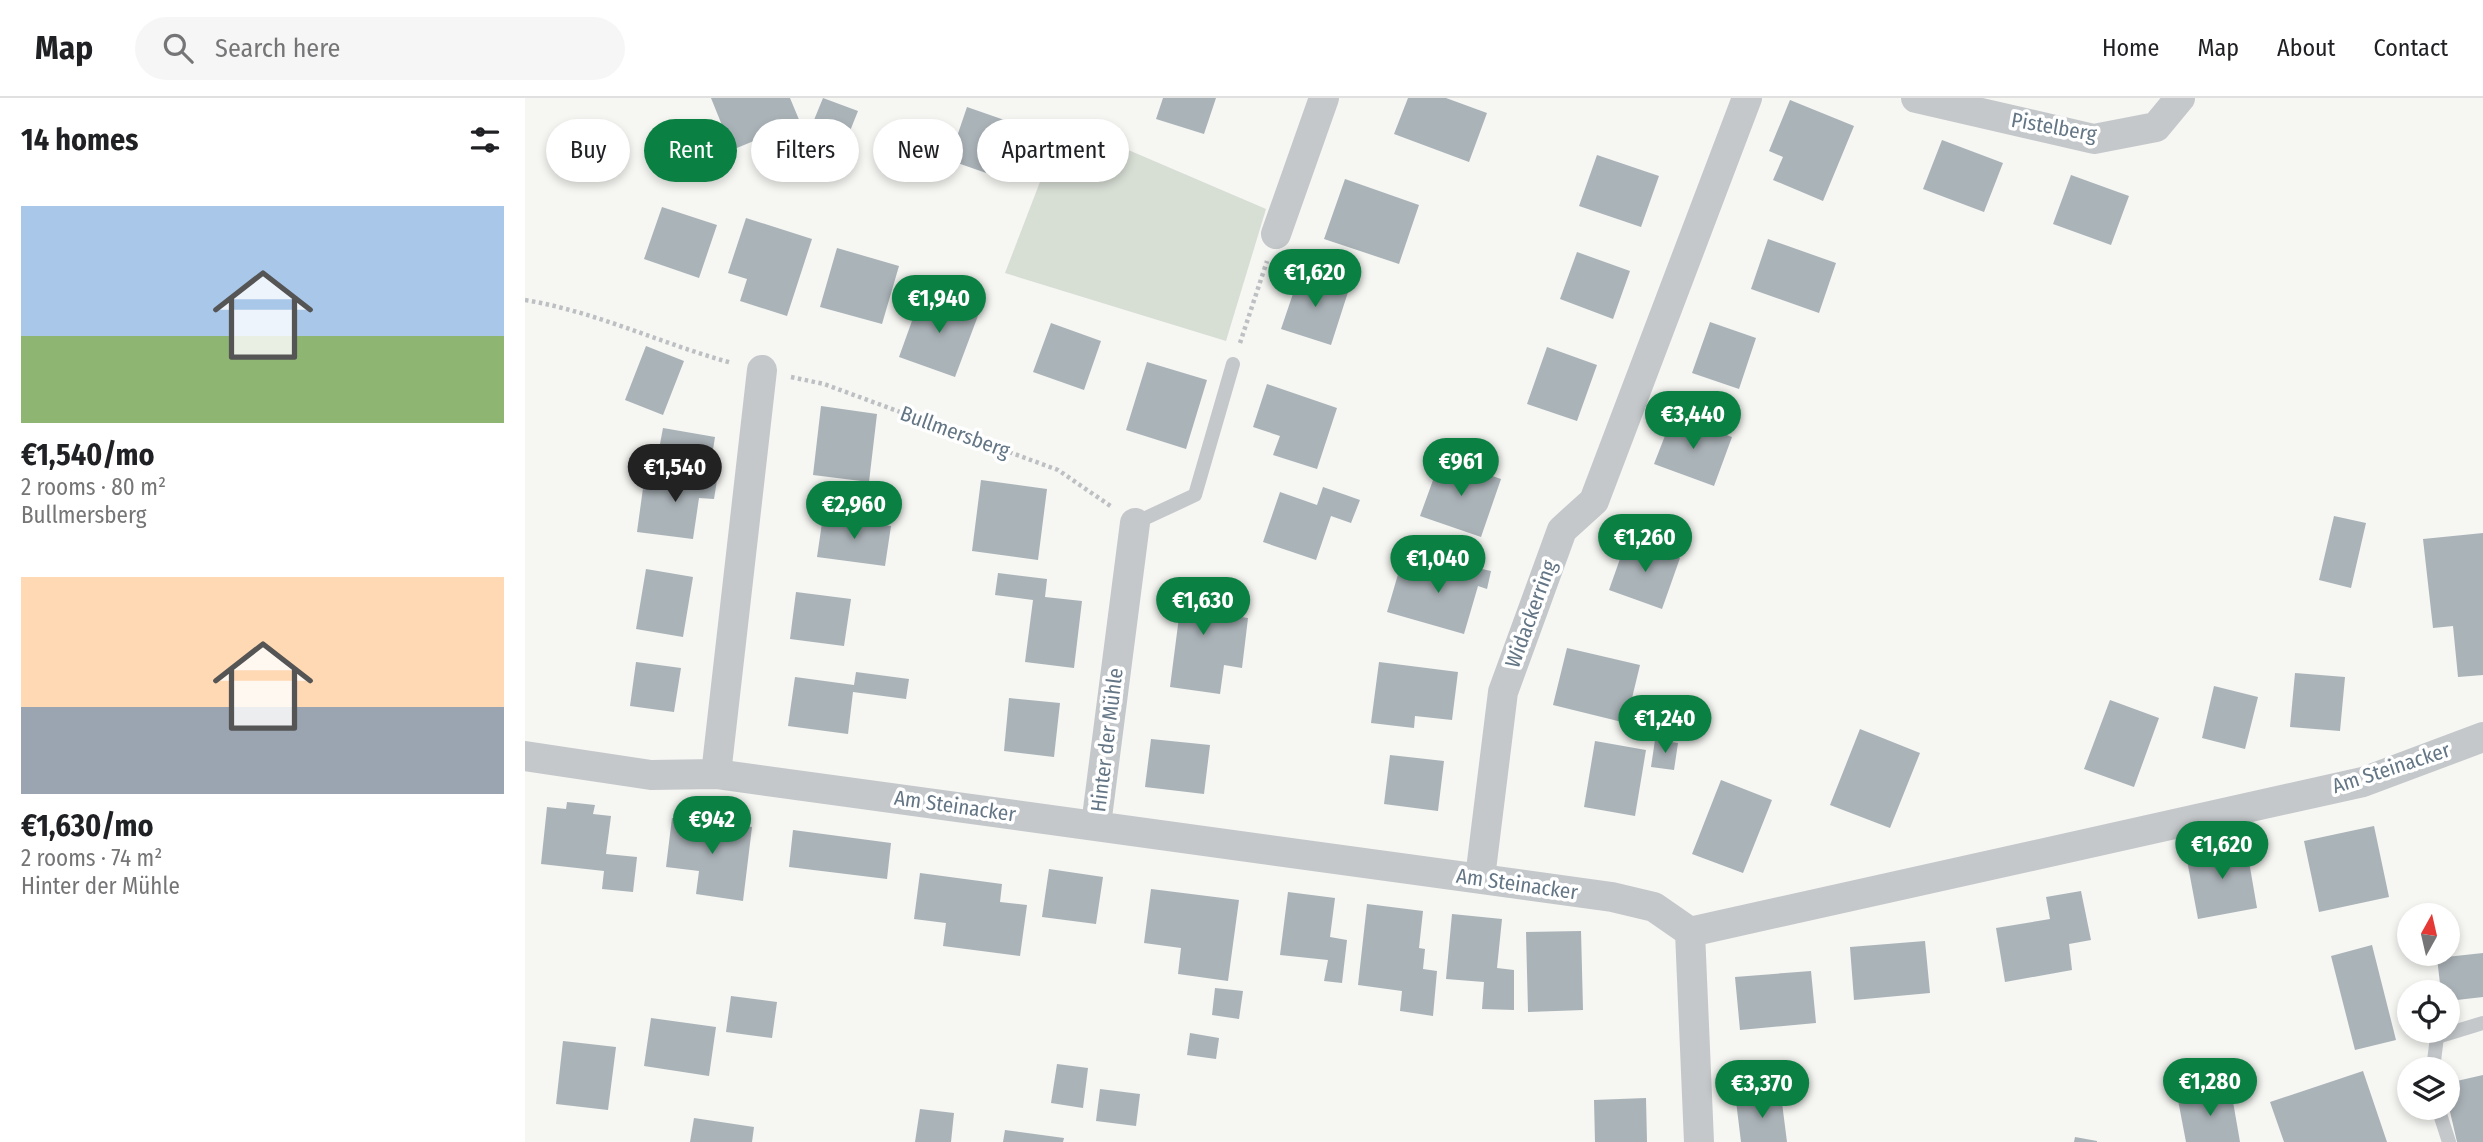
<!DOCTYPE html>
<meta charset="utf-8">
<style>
:root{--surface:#fff;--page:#f6f6f6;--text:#202124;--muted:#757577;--line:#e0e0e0;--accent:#0b8043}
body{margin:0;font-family:"Fira Sans Condensed",sans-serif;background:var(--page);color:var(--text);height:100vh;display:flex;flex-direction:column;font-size:26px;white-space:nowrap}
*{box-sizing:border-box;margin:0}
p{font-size:23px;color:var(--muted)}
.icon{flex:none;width:38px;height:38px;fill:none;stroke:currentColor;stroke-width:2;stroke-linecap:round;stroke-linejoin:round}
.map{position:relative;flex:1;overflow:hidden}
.sheet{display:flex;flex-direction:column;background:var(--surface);width:525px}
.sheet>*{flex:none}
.top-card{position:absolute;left:21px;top:21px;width:665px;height:63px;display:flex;gap:14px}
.needle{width:46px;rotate:8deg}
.buttons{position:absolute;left:1872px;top:805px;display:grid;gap:14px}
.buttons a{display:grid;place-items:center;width:63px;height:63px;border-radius:50%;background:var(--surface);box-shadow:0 4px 10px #0003;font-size:35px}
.price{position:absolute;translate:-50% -60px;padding:0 16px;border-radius:24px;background:var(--accent);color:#fff;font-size:23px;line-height:46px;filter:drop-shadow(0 2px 4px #0008)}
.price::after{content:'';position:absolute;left:50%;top:42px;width:21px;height:16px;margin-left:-10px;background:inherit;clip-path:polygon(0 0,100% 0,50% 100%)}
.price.current{background:#222;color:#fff}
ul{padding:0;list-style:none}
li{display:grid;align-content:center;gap:14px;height:371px;padding:0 21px}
li span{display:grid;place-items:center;height:217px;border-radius:0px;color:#555}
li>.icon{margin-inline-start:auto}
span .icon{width:126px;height:126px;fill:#fffc;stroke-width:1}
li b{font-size:30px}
h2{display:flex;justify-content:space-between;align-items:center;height:84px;padding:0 21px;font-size:30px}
.pill{padding:0 24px;border-radius:32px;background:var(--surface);box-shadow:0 4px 10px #0003;font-size:24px;line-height:63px}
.pill.current{background:var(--accent);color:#fff}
header{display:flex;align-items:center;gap:42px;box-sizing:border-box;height:98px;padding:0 35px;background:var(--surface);border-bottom:2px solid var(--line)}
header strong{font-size:33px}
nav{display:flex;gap:38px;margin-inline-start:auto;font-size:24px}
.search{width:490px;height:63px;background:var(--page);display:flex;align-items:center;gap:18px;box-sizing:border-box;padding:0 24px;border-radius:38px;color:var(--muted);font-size:26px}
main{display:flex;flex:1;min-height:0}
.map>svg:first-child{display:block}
.green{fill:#d7ded4}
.building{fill:#aab3b8}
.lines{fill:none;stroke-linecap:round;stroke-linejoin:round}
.path{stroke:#bdc0c2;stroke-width:4.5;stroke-dasharray:3.5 3.5;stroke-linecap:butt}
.service{stroke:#c4c8cb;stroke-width:14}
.minor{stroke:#c4c8cb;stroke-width:30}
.labels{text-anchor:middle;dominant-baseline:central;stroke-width:7;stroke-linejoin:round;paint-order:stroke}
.street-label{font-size:21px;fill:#647685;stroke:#fff}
</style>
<header>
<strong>Map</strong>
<div class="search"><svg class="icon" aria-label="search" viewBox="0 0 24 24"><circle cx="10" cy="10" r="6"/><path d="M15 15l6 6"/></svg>Search here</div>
<nav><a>Home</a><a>Map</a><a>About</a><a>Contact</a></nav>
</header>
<main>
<section class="sheet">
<h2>14 homes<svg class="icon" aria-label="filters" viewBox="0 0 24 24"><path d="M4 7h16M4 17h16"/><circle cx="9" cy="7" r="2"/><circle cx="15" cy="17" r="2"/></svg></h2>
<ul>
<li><span style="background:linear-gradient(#a9c7e8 60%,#8fb573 0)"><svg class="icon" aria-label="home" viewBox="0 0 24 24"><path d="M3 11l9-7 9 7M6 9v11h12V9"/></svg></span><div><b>€1,540/mo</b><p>2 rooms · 80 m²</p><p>Bullmersberg</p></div></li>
<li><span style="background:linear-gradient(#ffd9b3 60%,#9aa5b1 0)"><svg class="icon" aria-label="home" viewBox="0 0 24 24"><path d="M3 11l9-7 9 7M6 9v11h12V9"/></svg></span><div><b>€1,630/mo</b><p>2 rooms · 74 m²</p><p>Hinter der Mühle</p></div></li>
</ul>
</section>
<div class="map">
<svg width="1958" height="1044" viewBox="0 0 1958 1044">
<rect width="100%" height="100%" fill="#f6f6f3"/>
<!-- green -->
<path class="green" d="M538,24L741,111L701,243L480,175Z"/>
<!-- building -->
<path class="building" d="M186,0H265L275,24L207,52Z
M298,0L333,13L317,53L282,39Z
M638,0H691L679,36L631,21Z
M883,0H921L962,15L944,64L869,36Z
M1265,2L1329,28L1298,103L1248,82L1258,59L1244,53Z
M442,9L505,31L487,84L424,62Z
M1417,42L1478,65L1459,114L1398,91Z
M1072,57L1134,78L1116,129L1054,108Z
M1546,77L1604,98L1586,147L1528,126Z
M820,81L894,107L874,166L799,141Z
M137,109L192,127L174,180L119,161Z
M221,120L287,141L262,218L215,203L222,181L203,175Z
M1243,141L1311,165L1294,215L1226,191Z
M312,150L374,168L357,226L295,209Z
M1052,154L1105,173L1088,221L1035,201Z
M775,175L824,191L806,247L756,231Z
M397,195L454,215L430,279L374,259Z
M1185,224L1231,240L1214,291L1167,275Z
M526,225L576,243L559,292L508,274Z
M121,248L159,263L138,317L100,302Z
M1022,249L1072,267L1052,323L1002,306Z
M622,264L682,282L661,351L601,332Z
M742,286L812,310L792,371L748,357L755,338L728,329Z
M296,308L352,316L344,384L288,377Z
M1148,317L1207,339L1189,388L1129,366Z
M138,330L190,339L185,371L132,362Z
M916,360L976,381L956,439L895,418Z
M151,371L193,376L189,401L174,400L168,441L112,434L119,383L149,387Z
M456,382L522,391L513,462L447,453Z
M798,389L835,402L826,425L806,418L791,462L738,444L755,394L792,407Z
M298,418L366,428L360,468L292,459Z
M1809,418L1841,425L1826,490L1794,482Z
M1958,435V577L1933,579L1928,528L1908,530L1898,441Z
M1102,441L1155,460L1137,511L1084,492Z
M921,463L966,473L962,491L953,488L939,536L862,514L876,466L917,478Z
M121,471L168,479L158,539L111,531Z
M473,475L522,481L520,499L557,503L549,570L500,564L508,502L470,497Z
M644,481L693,487L690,515L723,520L717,570L699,567L695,596L645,589L654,519L639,516Z
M271,494L326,501L319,548L265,541Z
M1042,550L1115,567L1101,625L1028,607Z
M111,564L156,570L149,614L105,608Z
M854,564L933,574L927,622L890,618L889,630L846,625Z
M331,574L384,581L381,601L328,594L323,636L263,628L270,579L329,587Z
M1770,575L1820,579L1815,633L1765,629Z
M1689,588L1733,599L1720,651L1677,640Z
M484,600L535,605L529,659L479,653Z
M1585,602L1634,620L1609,689L1559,671Z
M1335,631L1395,655L1365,730L1305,707Z
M626,641L685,647L679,696L620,689Z
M1130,642L1153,645L1149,672L1126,669Z
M1070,643L1121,652L1110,718L1059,709Z
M865,657L919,663L913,713L859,706Z
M1196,682L1247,702L1218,775L1167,756Z
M42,704L70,707L68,716L86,718L81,756L112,759L108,794L77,791L79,773L16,766L22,709L41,711Z
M147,720L227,729L218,803L171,796L174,773L141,769Z
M1849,728L1864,799L1794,814L1779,743Z
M268,732L366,745L362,781L264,769Z
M1721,746L1732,810L1673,821L1661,757Z
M524,771L578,779L571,826L517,819Z
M395,775L477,786L475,804L502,807L495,858L418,848L421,825L389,821Z
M626,791L714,802L703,883L653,876L656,850L619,845Z
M1556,793L1566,842L1544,846L1547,872L1480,884L1471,830L1525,821L1521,799Z
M763,794L810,800L805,839L822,842L817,885L799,883L803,862L755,857Z
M842,806L898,813L894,850L900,851L898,871L912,873L908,918L875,913L877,893L833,887Z
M927,816L977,821L972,870L989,872V912L957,911L959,884L921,881Z
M1056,833L1058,912L1003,914L1001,834Z
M1400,843L1405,895L1329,902L1325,849Z
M1847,847L1871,942L1830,952L1806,858Z
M1958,855V899L1923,903V894H1916L1912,860Z
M1286,873L1291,925L1215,932L1210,879Z
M690,890L718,893L714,921L687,917Z
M206,898L252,904L247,940L201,934Z
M126,920L191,929L184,978L119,968Z
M665,935L694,940L691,961L662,957Z
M38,943L91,949L83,1012L31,1006Z
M532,966L563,970L558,1010L526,1005Z
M1838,973L1862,1044H1759L1745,1004Z
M1958,977V1044H1932L1923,1005V985Z
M575,991L615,996L611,1028L571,1023Z
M1706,992L1715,1044H1661L1653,1002Z
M1256,997L1262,1044H1216L1211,1003Z
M1121,1000L1122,1044H1070L1069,1002Z
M395,1011L429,1015L426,1044H390Z
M169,1020L229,1029L227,1044H165Z
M480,1032L539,1040L538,1044H478Z
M1550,1039L1572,1043V1044H1549Z"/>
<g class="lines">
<!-- path -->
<path class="path" d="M0,202C72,214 137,246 207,265
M715,245L742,163
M266,279L299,286L533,372L587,409"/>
<!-- service -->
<path class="service" d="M610,425L670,397L708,266
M1908,971L1912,939L1958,925
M1913,1010L1924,1044"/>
<!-- minor -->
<path class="minor" d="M1391,0L1569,41L1631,29L1655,0
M751,136L799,0
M0,658L126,677L191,676L1087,799L1129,809L1165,834L1838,684L1958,639
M191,676L237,272
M571,727L610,425
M955,780L978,594L1037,432L1069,403L1222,0
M1165,834L1174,1044"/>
</g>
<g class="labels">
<!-- street labels -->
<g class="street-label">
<text transform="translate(1529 29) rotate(10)">Pistelberg</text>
<text transform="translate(430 334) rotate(20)">Bullmersberg</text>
<text transform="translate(1006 516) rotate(-70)">Widackerring</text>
<text transform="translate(582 642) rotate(-83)">Hinter der Mühle</text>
<text transform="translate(1866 670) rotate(-18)">Am Steinacker</text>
<text transform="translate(430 708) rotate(8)">Am Steinacker</text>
<text transform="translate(992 786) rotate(8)">Am Steinacker</text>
</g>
</g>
</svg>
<div class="buttons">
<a><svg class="needle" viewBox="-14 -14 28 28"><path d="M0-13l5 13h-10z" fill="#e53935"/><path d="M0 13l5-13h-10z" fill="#757577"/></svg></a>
<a><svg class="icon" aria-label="locate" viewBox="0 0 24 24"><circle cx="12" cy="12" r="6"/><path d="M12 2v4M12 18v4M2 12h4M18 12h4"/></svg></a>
<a><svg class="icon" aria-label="layers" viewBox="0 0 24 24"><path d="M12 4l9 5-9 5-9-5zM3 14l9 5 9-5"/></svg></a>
</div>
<b class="price" style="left:790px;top:211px">€1,620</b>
<b class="price" style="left:414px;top:237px">€1,940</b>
<b class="price" style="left:1168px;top:353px">€3,440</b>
<b class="price" style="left:936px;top:400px">€961</b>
<b class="price current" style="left:150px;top:406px">€1,540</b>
<b class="price" style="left:329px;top:443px">€2,960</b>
<b class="price" style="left:1120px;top:476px">€1,260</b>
<b class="price" style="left:913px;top:497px">€1,040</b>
<b class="price" style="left:678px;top:539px">€1,630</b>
<b class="price" style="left:1140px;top:657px">€1,240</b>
<b class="price" style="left:187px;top:758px">€942</b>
<b class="price" style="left:1697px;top:783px">€1,620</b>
<b class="price" style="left:1685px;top:1020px">€1,280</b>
<b class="price" style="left:1237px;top:1022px">€3,370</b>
<div class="top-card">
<a class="pill">Buy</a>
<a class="pill current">Rent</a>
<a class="pill">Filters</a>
<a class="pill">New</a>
<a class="pill">Apartment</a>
</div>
</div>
</main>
